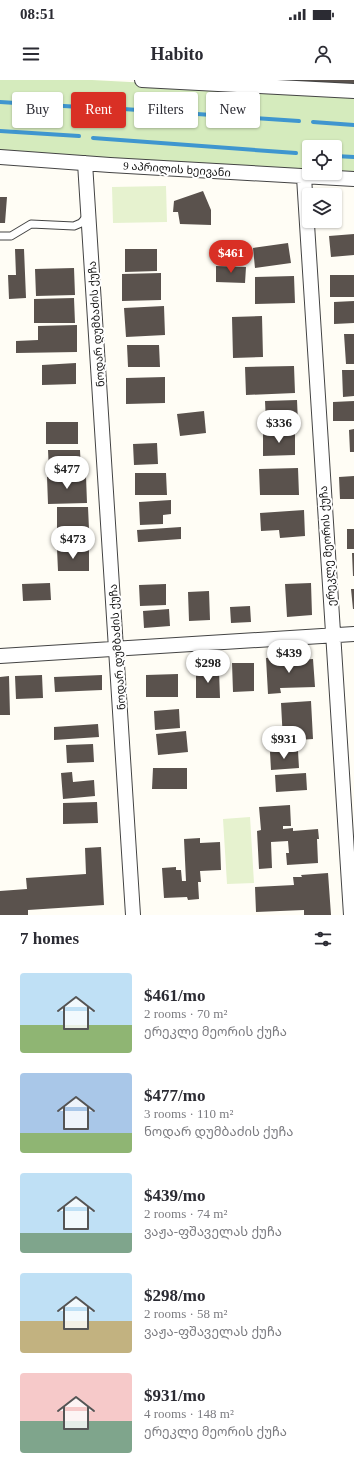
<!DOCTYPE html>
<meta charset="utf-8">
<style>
:root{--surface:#fff;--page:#f7f7f7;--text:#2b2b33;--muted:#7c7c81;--accent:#d93025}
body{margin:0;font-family:"Times New Roman","Noto Sans Georgian",serif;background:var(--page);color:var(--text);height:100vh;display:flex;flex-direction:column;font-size:15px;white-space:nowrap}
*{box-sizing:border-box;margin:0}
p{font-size:13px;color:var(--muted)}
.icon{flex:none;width:22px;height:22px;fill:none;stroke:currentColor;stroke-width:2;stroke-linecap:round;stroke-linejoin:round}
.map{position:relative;height:835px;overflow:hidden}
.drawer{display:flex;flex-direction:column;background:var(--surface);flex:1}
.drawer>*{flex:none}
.hud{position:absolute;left:12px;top:12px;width:330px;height:36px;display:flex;gap:8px}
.controls{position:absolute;left:302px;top:60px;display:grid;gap:8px}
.controls a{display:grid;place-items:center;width:40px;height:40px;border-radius:4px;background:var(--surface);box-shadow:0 1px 3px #0004;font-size:20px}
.price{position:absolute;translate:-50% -34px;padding:0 9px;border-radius:14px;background:#fff;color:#222;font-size:13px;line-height:26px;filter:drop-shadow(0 1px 2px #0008)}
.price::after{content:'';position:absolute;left:50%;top:24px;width:12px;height:9px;margin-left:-6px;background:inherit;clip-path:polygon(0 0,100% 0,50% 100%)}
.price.on{background:var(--accent);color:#fff}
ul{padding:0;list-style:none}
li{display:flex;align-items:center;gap:12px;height:100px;padding:0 20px}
li span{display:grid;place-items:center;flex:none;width:112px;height:80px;border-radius:4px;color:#555}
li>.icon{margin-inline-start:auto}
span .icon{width:48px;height:48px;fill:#fffc;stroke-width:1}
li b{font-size:17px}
h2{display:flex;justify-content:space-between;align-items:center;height:48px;padding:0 20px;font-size:17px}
.chip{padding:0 14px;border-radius:4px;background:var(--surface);box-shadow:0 1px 3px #0004;font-size:14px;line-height:36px}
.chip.on{background:var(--accent);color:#fff}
.status{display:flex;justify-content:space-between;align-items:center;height:28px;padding:0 20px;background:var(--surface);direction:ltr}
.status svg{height:11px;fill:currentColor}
header{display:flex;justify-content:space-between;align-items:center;height:52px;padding:0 20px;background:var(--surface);font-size:18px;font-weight:800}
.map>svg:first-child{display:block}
.green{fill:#d5ebbd;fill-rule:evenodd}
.pitch{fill:#e6f2cf}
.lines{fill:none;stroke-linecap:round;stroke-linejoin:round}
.stream{stroke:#3f96cf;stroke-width:4}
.building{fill:#5a524d}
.lane-casing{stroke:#444;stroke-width:9}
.street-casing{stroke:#444;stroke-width:16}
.lane{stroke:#fff;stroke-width:7}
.street{stroke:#fff;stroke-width:14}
.labels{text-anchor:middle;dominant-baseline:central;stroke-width:4;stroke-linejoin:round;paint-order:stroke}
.street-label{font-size:11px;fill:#111;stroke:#fff}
</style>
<div class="status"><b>08:51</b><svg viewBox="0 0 49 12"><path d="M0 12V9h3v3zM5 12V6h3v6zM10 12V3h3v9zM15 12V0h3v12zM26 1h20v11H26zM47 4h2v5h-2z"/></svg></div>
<header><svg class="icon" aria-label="menu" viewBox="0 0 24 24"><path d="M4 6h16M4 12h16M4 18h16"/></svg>Habito<svg class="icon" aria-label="person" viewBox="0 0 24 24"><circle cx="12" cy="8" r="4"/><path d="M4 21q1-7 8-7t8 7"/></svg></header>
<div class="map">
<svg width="354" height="835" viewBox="0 0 354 835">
<rect width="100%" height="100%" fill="#fffdf5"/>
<!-- green -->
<path class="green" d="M0,0H92L354,14V96L0,72ZM309,67H335V93H309Z"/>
<!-- pitch -->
<path class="pitch" d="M166,106L167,142L113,143L112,107Z
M250,737L254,803L227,804L223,739Z"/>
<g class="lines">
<!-- stream -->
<path class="stream" d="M0,22L80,27
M94,27L299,41
M313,42L354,45
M0,51L79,56
M93,58L296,73
M335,76L354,77"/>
</g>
<!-- building -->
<path class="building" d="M281,0H354V6L281,2Z
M203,111L211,130V145L180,144L178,132H173L174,121Z
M0,117H7L5,143H0Z
M354,154V175L331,177L329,156Z
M288,163L291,183L255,188L253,168Z
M15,169H24L26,218L9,219L8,195H16Z
M125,169H157V191L125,192Z
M216,186L246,187L245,203L216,202Z
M74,188L75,215L36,216L35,189Z
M161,193V220L122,221V194Z
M330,195H354V217H330Z
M294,196L295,223L255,224V197Z
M74,218L75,243H34V219Z
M354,221V243L334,244V222Z
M164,226L165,255L126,257L124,228Z
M262,236L263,277L233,278L232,237Z
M77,245V272L16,273V261L38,260V246Z
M344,254H354V284H346Z
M127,265H159L160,287H128Z
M76,283V304L42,305V285Z
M294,286L295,313L246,315L245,287Z
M342,290H354V316L343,317Z
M165,297V323L126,324V298Z
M297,320L298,343H266L265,321Z
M354,321V341H333V322Z
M204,331L206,353L180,356L177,334Z
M46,342H78V364H46Z
M354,349V372H350L349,350Z
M295,353V375L263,376V354Z
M157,363L158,384L134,385L133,364Z
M48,370H80L81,392H49Z
M298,388L299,415H260L259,389Z
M135,393H166L167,415H135Z
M86,396L87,423L48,424L47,397Z
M354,396V419H340L339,397Z
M171,420V434L163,435V444L140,445L139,422Z
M57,427H88L89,449L57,450Z
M304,430L305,456L280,458L279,450L261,451L260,433Z
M181,447V459L138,462L137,450Z
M347,449H354V469H347Z
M89,468V491H58L57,469Z
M352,473H354V496H353Z
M50,503L51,520L23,521L22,504Z
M311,503L312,535L287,537L285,504Z
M166,504V525L140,526L139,505Z
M351,509H354V529H353Z
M209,511L210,540L189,541L188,512Z
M250,526L251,542L231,543L230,527Z
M169,529L170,546L144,548L143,531Z
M279,577L280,581L313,579L315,607L280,608L281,613L268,614L266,578Z
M232,583H254V611L233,612Z
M196,590H219L220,618H196Z
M178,594V617H146V595Z
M42,595L43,618L16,619L15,596Z
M102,595V610L55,612L54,597Z
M9,596L10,635H0V597Z
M311,621L313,659L283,661L281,623Z
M179,629L180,648L155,650L154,631Z
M98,644L99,657L54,660V647Z
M186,651L188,672L158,675L156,654Z
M93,664L94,682L67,683L66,665Z
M298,671L299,688L271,690L270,672Z
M153,688H187V709H152Z
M72,692L73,702L94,700L95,716L63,719L61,693Z
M306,693L307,710L276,712L275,695Z
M97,722L98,743L63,744V723Z
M290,725L291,746H283V749L293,748V751L318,749L319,759H317L318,783L287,785L286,773H289L288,761L271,762L272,788L259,789L257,751L261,750L259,727Z
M200,758V763L220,762L221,790L200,791L201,802H198L199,819L188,820L187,817L164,818L162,788L176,787V790H181L182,801H186L184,759Z
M101,767L104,825L28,830V835H0V811L27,809L26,798L86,794L85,768Z
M328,793L331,835H304V830L256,832L255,807L294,805L293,797H302L301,795Z"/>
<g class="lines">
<defs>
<path id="lane" d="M0,156H11L31,144L74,146L81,143L87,136"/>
<path id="street" d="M142,0L354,11
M0,77L110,85L354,99
M85,83L133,835
M304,97L351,835
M0,576L354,554"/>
</defs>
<!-- lane casing -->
<use href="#lane" class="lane-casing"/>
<!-- street casing -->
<use href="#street" class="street-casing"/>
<!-- lane -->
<use href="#lane" class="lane"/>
<!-- street -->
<use href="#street" class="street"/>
</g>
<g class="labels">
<!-- street labels -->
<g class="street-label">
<text transform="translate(177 89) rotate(4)">9 აპრილის ხეივანი</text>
<text transform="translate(96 244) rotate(-94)">ნოდარ დუმბაძის ქუჩა</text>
<text transform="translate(327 466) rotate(-94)">ერეკლე მეორის ქუჩა</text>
<text transform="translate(117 567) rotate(-94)">ნოდარ დუმბაძის ქუჩა</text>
</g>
</g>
</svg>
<div class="controls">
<a><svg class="icon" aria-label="locate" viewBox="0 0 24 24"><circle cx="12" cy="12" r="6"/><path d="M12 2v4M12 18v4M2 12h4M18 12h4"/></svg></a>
<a><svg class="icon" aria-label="layers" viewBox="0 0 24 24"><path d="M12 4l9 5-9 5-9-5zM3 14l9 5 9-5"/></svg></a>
</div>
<b class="price on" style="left:231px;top:194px">$461</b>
<b class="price" style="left:279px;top:364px">$336</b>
<b class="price" style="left:67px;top:410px">$477</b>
<b class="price" style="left:73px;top:480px">$473</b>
<b class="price" style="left:289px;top:594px">$439</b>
<b class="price" style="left:208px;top:604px">$298</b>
<b class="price" style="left:284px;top:680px">$931</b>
<div class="hud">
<a class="chip">Buy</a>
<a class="chip on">Rent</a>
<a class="chip">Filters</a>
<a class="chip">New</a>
</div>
</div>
<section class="drawer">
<h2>7 homes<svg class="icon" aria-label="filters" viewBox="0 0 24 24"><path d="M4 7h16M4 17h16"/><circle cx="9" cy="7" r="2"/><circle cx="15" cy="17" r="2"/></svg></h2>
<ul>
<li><span style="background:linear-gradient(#bfe0f5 65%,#8fb573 0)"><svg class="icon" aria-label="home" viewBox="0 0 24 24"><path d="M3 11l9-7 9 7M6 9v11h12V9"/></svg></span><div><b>$461/mo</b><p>2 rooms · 70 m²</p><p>ერეკლე მეორის ქუჩა</p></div></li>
<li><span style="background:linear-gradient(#a9c7e8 75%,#8fb573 0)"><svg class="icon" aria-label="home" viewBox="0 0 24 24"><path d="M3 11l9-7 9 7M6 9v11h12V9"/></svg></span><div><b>$477/mo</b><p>3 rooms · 110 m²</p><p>ნოდარ დუმბაძის ქუჩა</p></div></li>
<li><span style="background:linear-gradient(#bfe0f5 75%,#7fa58c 0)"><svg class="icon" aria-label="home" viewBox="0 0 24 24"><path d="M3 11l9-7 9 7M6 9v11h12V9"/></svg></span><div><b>$439/mo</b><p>2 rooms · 74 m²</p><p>ვაჟა-ფშაველას ქუჩა</p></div></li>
<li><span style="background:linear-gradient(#bfe0f5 60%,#c2b280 0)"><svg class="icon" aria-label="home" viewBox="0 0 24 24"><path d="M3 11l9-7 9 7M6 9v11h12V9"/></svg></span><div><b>$298/mo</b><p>2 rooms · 58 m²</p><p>ვაჟა-ფშაველას ქუჩა</p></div></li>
<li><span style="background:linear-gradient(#f6c9c9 60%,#7fa58c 0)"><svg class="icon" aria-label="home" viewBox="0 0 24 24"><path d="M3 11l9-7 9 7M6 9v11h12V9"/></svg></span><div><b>$931/mo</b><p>4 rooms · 148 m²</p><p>ერეკლე მეორის ქუჩა</p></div></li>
</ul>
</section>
